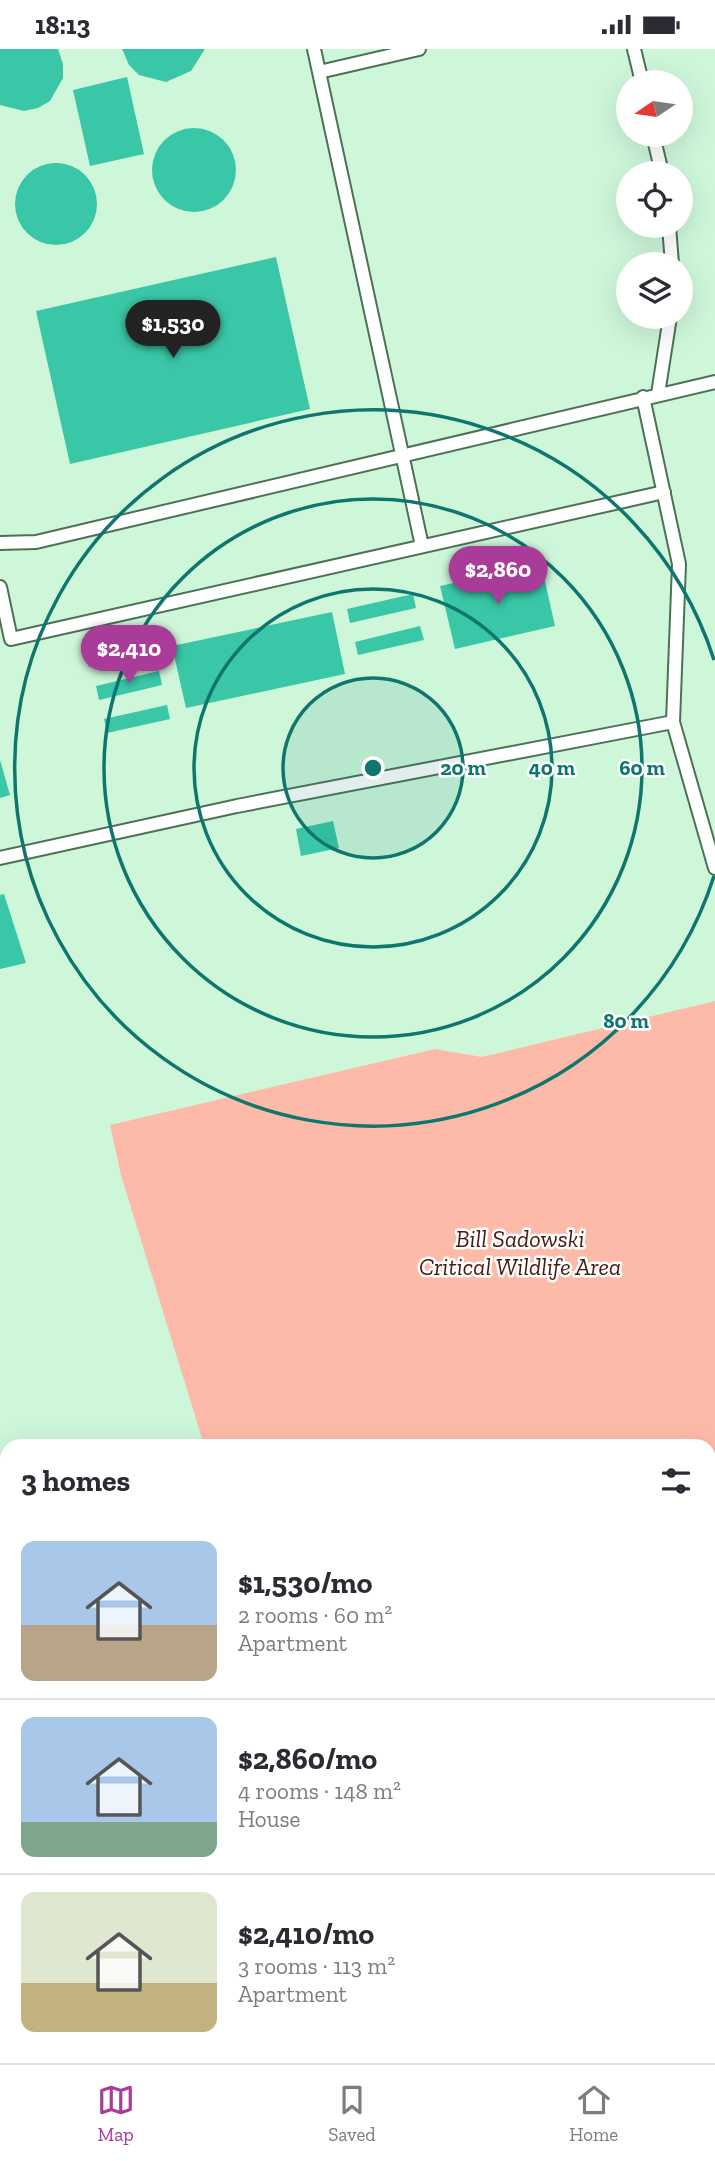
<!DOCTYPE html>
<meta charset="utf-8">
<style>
:root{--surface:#fff;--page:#f7f7f7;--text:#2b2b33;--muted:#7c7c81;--line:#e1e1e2;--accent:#a93b99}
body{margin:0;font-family:"Zilla Slab",serif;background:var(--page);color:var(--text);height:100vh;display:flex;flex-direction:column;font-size:26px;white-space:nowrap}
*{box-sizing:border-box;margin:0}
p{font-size:23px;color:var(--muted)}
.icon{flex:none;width:38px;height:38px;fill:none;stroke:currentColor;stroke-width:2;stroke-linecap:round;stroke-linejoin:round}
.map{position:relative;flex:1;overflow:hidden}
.drawer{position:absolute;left:0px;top:1390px;width:716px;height:625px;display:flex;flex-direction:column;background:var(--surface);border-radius:21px 21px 0 0;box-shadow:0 7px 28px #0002}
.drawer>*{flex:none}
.needle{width:46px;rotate:257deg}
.tools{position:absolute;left:616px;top:21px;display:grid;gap:14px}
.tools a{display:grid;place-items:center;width:77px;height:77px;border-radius:50%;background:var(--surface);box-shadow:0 7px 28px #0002;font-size:35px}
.price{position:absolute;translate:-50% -60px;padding:0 16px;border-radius:24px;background:var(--accent);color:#fff;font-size:23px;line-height:46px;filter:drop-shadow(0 2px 4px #0008)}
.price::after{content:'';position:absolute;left:50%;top:42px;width:21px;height:16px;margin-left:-10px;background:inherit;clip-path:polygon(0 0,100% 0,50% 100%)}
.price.active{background:#222;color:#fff}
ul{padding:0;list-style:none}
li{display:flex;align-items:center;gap:21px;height:175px;padding:0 21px}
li+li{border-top:2px solid var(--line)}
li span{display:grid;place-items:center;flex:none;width:196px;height:140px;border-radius:14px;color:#555}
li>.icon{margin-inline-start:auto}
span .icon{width:84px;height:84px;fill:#fffc;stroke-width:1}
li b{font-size:30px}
h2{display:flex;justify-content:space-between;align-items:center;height:84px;padding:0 21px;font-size:30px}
.status{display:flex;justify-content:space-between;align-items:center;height:49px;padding:0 35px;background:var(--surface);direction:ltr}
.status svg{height:19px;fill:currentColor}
.menu{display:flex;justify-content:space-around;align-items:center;height:98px;border-top:2px solid var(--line);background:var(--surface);font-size:19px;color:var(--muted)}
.menu a{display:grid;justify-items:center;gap:4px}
.menu .active{color:var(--accent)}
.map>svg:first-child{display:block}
.green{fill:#febaa9}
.water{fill:#faa8ea}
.building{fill:#3ac7a7}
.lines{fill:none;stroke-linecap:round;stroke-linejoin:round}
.lane-casing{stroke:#4c7158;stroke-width:16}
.lane{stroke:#fff;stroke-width:12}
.ring{fill:none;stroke:#0f766e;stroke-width:3.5}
.labels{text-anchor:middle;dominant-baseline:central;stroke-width:5;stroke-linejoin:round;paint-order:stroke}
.park-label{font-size:24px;font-style:italic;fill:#48190e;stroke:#fff}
.centre{fill:#0f766e;stroke:#fff;stroke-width:3.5}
.ring-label{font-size:21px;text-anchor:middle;font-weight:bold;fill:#0f766e;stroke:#fff;stroke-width:5;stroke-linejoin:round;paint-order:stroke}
</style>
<div class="status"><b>18:13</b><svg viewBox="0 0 49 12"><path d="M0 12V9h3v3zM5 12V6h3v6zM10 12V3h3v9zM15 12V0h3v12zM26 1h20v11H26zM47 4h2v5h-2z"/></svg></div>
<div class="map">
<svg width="715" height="2014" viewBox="0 0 715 2014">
<rect width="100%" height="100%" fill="#cef7da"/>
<!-- green -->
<path class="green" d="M715,952V2014H0V1687L7,1685V2007H709V1396H204L121,1126L110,1076L435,1000L482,1008Z"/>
<!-- water -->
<path class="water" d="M250,2007H665L661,2014H244Z"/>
<!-- building -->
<path class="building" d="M0,0H58L63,15V29L50,52L38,59L24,62L0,56Z
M122,0H205L191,22L166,33L139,26L129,16Z
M127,28L144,105L90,117L73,41Z
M152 121a42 42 0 1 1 84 0a42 42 0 1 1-84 0Z
M15 155a41 41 0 1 1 82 0a41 41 0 1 1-82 0Z
M276,208L310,360L70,415L36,262Z
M541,514L555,577L455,600L440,537Z
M413,545L416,559L350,574L347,560Z
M332,563L345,625L186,659L172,597Z
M420,577L424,591L358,606L355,593Z
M149,591L152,604L89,618L86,605Z
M159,622L162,636L99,651L96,637Z
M167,656L170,670L107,684L104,670Z
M0,711L10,746L0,749Z
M333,772L339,799L301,807L296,780Z
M4,845L26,914L0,920V846Z"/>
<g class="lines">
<defs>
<path id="lane" d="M314,0L422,497
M634,0L642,33
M319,23L419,0
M653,86L662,124
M669,177L672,215
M658,345L670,268
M643,348L679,515L673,673L715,819
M0,494L36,493L715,333
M0,538L11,590L664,443
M0,809L237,757L673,673"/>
</defs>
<!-- lane casing -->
<use href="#lane" class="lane-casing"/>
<!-- lane -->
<use href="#lane" class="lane"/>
</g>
<!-- distance rings -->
<circle cx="373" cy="719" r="90" fill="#0f766e" fill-opacity=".12"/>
<g class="ring">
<circle cx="373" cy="719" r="90"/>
<circle cx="373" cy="719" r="179"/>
<circle cx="373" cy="719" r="269"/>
<path d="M714 827A358 358 0 1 1 714 611"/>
</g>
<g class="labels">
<!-- park labels -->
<g class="park-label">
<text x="520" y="1189">Bill Sadowski<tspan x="520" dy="28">Critical Wildlife Area</tspan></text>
</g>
</g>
<circle cx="373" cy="719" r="10" class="centre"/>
<g class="ring-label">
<text x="463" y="726">20 m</text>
<text x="552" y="726">40 m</text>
<text x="642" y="726">60 m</text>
<text x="626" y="979">80 m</text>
</g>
</svg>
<div class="tools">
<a><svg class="needle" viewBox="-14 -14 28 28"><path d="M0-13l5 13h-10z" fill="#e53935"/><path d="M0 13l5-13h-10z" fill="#7c7c81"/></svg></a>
<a><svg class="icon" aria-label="locate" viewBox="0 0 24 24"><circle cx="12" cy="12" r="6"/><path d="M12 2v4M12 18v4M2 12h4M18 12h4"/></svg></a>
<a><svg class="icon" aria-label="layers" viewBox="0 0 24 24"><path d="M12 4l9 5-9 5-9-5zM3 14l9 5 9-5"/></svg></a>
</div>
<b class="price active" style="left:173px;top:311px">$1,530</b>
<b class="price" style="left:498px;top:557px">$2,860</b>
<b class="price" style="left:129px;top:636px">$2,410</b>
<section class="drawer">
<h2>3 homes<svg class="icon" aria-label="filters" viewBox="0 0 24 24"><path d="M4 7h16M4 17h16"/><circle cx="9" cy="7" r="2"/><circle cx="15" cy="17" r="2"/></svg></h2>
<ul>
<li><span style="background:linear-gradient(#a9c7e8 60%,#b9a48a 0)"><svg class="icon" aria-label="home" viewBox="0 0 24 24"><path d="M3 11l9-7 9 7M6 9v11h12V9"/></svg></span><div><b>$1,530/mo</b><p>2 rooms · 60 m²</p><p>Apartment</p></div></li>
<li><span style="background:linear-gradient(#a9c7e8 75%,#7fa58c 0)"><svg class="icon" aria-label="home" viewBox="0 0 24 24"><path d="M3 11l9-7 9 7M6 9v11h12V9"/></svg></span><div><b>$2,860/mo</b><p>4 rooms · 148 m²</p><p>House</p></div></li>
<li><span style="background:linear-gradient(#dfe7d0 65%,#c2b280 0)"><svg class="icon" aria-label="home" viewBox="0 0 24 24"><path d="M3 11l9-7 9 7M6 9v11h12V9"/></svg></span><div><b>$2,410/mo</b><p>3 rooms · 113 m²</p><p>Apartment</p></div></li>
</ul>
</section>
</div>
<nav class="menu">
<a class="active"><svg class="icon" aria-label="map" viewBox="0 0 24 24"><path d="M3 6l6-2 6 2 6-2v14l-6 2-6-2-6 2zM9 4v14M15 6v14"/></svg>Map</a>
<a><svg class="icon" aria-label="saved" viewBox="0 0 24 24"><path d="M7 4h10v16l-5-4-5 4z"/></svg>Saved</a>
<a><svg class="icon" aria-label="home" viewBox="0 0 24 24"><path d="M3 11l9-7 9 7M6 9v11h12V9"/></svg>Home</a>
</nav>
